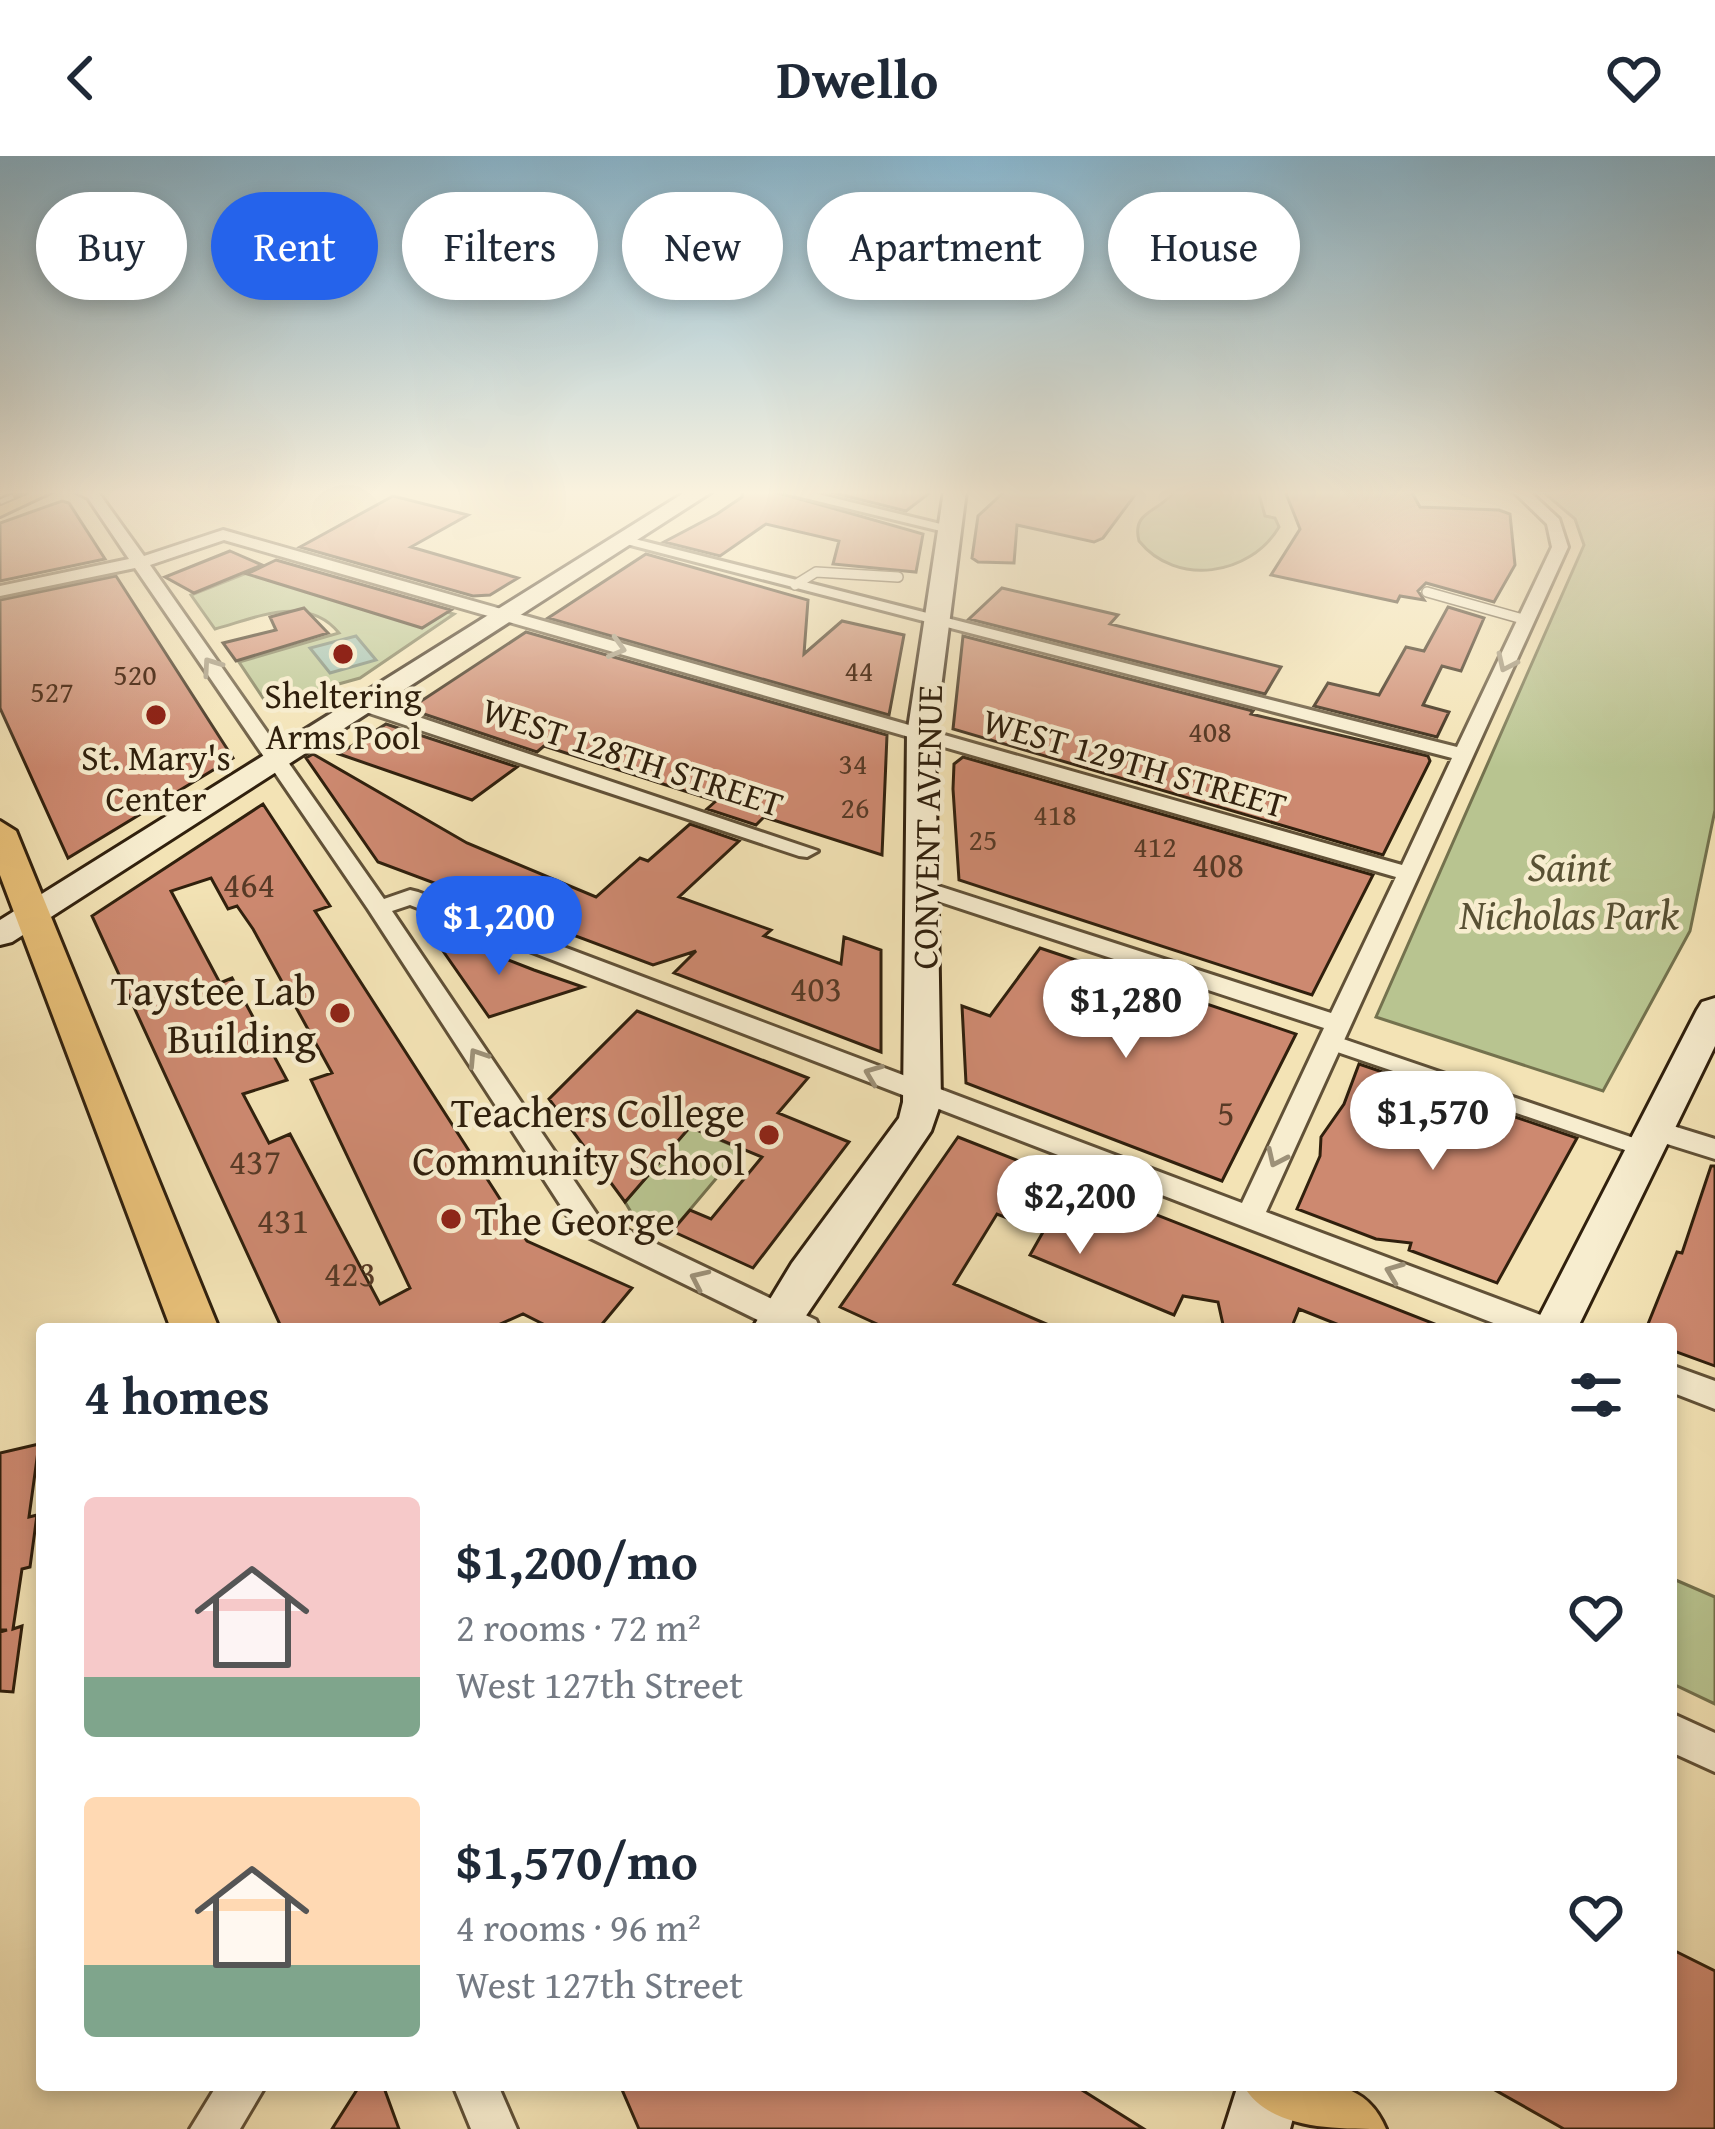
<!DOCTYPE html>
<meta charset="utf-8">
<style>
:root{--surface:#fff;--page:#f2f2f3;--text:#1f2937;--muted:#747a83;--accent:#2563eb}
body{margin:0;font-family:"Gentium Book Plus",serif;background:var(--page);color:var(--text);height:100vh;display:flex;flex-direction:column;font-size:45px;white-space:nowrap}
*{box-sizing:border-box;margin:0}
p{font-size:39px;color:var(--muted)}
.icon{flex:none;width:66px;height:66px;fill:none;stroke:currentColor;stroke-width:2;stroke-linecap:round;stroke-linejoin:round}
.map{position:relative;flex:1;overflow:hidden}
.details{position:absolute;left:36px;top:1167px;width:1641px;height:768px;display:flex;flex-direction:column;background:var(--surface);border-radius:12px;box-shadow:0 6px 18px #0003}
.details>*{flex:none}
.guide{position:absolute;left:36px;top:36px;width:1644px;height:108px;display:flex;gap:24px}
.price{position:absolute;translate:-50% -102px;padding:0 27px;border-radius:42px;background:#fff;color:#222;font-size:39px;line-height:78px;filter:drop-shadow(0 3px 6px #0008)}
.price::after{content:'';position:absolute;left:50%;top:72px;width:36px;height:27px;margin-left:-18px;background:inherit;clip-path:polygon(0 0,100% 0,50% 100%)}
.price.current{background:var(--accent);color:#fff}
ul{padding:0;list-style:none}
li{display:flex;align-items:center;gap:36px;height:300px;padding:0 48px}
li span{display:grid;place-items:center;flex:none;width:336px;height:240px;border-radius:12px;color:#555}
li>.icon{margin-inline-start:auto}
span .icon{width:144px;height:144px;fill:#fffc;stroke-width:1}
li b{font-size:51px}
h2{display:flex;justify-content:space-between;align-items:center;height:144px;padding:0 48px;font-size:51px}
.tag{padding:0 42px;border-radius:54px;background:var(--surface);box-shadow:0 6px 18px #0003;font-size:42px;line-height:108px}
.tag.current{background:var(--accent);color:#fff}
header{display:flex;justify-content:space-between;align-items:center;height:156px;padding:0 48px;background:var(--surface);font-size:54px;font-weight:800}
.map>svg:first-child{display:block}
.green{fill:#b8c490;stroke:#74724e;stroke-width:3}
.water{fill:#9bbeaf;stroke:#707f6e;stroke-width:3}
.building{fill:#cd8970;stroke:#30200d;stroke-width:3;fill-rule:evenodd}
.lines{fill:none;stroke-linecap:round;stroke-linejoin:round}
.lane-far1-casing{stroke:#615137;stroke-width:12}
.lane-casing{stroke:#615137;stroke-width:20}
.street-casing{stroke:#615137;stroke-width:6}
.secondary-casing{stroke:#30200d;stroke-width:6}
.primary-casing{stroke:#30200d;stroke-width:6}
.lane-far1{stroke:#f7edcf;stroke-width:9}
.lane{stroke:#f7edcf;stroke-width:14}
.street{fill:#f7edcf;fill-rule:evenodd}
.secondary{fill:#f7edcf;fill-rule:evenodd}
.primary{fill:#eac27a;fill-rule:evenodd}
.rail-casing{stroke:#30200d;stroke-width:8}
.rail{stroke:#f7edcf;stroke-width:4.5;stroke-dasharray:14;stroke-linecap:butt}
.oneway{stroke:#9d9178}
.poi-dot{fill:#8f2418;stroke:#f7edcf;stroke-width:4.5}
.labels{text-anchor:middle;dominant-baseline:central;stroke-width:9;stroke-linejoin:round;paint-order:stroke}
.far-number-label{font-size:30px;fill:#573a26}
.far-poi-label{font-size:36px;fill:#30200d;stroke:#f7edcf}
.far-street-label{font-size:36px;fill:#30200d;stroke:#f7edcf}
.number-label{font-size:36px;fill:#573a26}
.park-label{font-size:42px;font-style:italic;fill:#595134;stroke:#f7edcf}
.poi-label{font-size:42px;fill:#30200d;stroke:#f7edcf;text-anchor:end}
</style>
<header><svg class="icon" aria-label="back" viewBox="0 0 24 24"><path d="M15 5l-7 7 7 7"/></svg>Dwello<svg class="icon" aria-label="heart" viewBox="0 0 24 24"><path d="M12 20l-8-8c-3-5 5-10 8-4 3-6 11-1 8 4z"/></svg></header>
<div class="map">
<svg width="1715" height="1973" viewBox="0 0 1715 1973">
<rect width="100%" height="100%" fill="#f3e3b5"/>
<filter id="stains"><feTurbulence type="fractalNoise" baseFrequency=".00167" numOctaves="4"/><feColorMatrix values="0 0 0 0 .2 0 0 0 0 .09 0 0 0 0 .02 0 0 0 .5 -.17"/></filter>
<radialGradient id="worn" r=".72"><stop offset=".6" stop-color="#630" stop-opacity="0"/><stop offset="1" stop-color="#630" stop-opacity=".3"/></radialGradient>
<!-- green -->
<path class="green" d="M1174,335H1258L1265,360L1275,362L1279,371C1250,420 1176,431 1139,385C1131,354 1160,357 1174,335Z
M1542,335H1715V654L1690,775L1603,935L1376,861L1584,389L1575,363Z
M275,406L454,458L360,522L267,548L239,506L339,477C307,437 256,462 215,473L191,439Z
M690,971L741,993L672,1075L631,1056L625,1046Z
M1671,1422L1715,1441V1548L1671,1527Z"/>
<!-- water -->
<path class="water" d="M356,480L376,504L330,517L310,492Z"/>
<!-- building -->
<path class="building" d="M743,335H772L923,378L916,416L833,408L839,385L766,368L720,400L664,386L717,358L742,341Z
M826,335H932L906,355Z
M1005,335H1138L1103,382L1094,386L1017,369L1014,407L978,406L972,402L978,360Z
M1285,335H1411L1420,351L1499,354L1510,358L1515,409L1494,446L1426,427L1418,435L1424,444L1400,440L1397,446L1271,419L1300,373Z
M393,340L468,359L411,391L518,422L490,439L473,440L300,391Z
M62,345L69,347L105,403L0,425V367Z
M230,395L262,409L194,437L165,421Z
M646,398L808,444L804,498L842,465L904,479L889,559L548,462Z
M276,404L451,454L422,472L247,418Z
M116,420L233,602L68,702L0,552V444Z
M1002,432L1118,459L1110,468L1281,511L1265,538L969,463Z
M1448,451L1484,462L1461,515L1442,510L1423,549L1449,556L1437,581L1314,550L1328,527L1379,539L1406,491L1424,495Z
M304,452L328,477L236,505L223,487L276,474L270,461Z
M526,476L887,579L882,699L764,661L756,669L707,653L716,645L544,590L537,596L409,553Z
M963,480L1253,555L1251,558L1428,600L1430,605L1383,699L953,573Z
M386,568L517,611L472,644L339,598Z
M313,598L467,687L596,741L640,702L648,705L690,668L739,685L679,741L771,774L764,780L841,808L844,781L881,794V896L674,817L696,795L653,809L378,706L306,602Z
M963,601L1373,719L1312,839L959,724L953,633L954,608Z
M263,648L330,750L315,755L527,1085L632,1132L598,1173H553L523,1158L489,1173H282L92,760ZM211,722L228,753L237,750L253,773L332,917L311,924L410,1132L380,1148L290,978L269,987L243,938L287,924L232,822L220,827L171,735Z
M427,772L534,814L583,831L489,861Z
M1040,792L1296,878L1222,1025L966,927L962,850L990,860Z
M637,855L808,922L778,957L849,986L753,1112L672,1075L690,1054L711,1063L762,1001L690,971L625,1046L549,943Z
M1359,908L1577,982L1497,1127L1409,1094L1411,1087L1376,1083L1297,1053L1320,1000L1321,981L1344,948Z
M958,981L1445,1172L1444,1173H1349L1299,1153L1291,1173H1224L1218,1146L1183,1140L1174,1159L1030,1099L1043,1076L997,1058L954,1128L1058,1173H888L840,1151Z
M1711,1010H1715V1210L1671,1194V1173H1646L1677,1096L1682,1097Z
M39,1288L29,1361L37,1359L30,1411L22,1413L13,1473L22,1470L13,1536L0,1535V1476L7,1474H0V1297Z
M1671,1793L1715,1815V1973H1564L1486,1929H1671Z
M360,1929H383L399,1973H332Z
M620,1929H1074L1144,1973H639Z"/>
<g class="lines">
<defs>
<path id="lane-far1" d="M795,429L816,416L898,421
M1427,436L1526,464"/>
<path id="lane" d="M1330,886L1644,993"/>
<path id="street" d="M74,335L98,336L144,400L223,374L1402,709L1452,602L615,385L623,380L1457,591L1552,391L1547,368L1513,335H1529L1559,363L1568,391L1266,1056L1554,1164L1558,1173H1509L410,749L392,755L598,1060L816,1164L820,1173H776L578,1076L368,753L135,412L0,440V430L129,403L88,342ZM224,384L1396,721L1331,857L929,727L921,725L910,732L913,737L1324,872L1242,1047L418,736L410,734L384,743L150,409Z
M776,335H805L957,372L949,377Z
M360,546H374L818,695L807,701L799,700L360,554Z
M1657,965L1715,983V1003L1648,982L1644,975Z
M1671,1209L1715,1225V1253L1671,1236Z
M1671,1557L1715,1577V1616L1671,1596Z
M217,1929H266L240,1973H190Z
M453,1929H498L517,1973H471Z"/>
<path id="secondary" d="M687,335H713L12,786L0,789V764Z
M944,335H966L935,579L941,946L931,975L797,1173H752L792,1107L899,962L903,946L907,579Z
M1715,842V890L1577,1173H1533L1697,854L1702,846Z
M1238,1929H1302L1290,1973H1224Z"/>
<path id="primary" d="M21,335H53L0,360V344Z
M0,665L16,675L219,1173H171L0,719Z
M1243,1929C1300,1929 1361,1912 1386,1973C1331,1973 1268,1973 1243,1929Z"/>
</defs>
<!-- lane-far1 casing -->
<use href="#lane-far1" class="lane-far1-casing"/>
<!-- lane casing -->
<use href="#lane" class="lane-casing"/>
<!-- street casing -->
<use href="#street" class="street-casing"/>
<!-- secondary casing -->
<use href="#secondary" class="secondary-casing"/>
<!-- primary casing -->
<use href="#primary" class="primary-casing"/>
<!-- lane-far1 -->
<use href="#lane-far1" class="lane-far1"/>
<!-- lane -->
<use href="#lane" class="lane"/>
<!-- street -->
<use href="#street" class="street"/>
<!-- secondary -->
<use href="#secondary" class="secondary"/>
<!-- primary -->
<use href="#primary" class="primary"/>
<defs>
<path id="rail" d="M0,346L26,335"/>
</defs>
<!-- rail casing -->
<use href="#rail" class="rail-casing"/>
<!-- rail -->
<use href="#rail" class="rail"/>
</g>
<!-- one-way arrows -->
<defs><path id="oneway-chevron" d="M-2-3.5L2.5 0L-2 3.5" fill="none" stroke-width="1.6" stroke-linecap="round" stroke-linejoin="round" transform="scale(3)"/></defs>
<g class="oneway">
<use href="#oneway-chevron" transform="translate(617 492) rotate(16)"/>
<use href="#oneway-chevron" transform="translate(1506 507) rotate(115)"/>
<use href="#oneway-chevron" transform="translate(211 510) rotate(-125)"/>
<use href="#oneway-chevron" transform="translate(477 901) rotate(-123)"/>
<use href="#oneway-chevron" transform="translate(873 918) rotate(-159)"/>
<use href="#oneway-chevron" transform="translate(1276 1002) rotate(115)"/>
<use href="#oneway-chevron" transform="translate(1394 1116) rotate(-159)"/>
<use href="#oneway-chevron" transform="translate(699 1123) rotate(-155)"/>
</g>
<!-- sky -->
<linearGradient id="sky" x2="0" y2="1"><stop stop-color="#89b8d1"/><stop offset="0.55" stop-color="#faf2de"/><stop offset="1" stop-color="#faf2de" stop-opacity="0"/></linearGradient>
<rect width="1715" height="612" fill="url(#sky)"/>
<!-- markers -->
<g class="poi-dot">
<circle cx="343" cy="498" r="12"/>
<circle cx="156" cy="559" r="12"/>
<circle cx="340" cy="857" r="12"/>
<circle cx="769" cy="979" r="12"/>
<circle cx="451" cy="1063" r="12"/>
</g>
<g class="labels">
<!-- far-number labels -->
<g class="far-number-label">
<text x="859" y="514">44</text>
<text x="135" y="518">520</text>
<text x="52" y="535">527</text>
<text x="1210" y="575">408</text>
<text x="853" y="607">34</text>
<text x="855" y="651">26</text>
<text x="1055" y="658">418</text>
<text x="983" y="683">25</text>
<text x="1155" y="690">412</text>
</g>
<!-- far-poi labels -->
<g class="far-poi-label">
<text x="343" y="538">Sheltering<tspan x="343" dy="41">Arms Pool</tspan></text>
<text x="156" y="600">St. Mary's<tspan x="156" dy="41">Center</tspan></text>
</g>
<!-- far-street labels -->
<g class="far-street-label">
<text transform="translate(633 600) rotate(18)">WEST 128TH STREET</text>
<text transform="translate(1135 606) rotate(16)">WEST 129TH STREET</text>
<text transform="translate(926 671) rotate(-89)">CONVENT AVENUE</text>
</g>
<!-- number labels -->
<g class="number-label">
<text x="1218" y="707">408</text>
<text x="249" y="727">464</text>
<text x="816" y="831">403</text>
<text x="1226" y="955">5</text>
<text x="255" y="1004">437</text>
<text x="283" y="1063">431</text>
<text x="350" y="1116">423</text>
</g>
<!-- park labels -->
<g class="park-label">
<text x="1569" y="709">Saint<tspan x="1569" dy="48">Nicholas Park</tspan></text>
</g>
<!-- poi labels -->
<g class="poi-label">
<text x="316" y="833">Taystee Lab<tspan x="316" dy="48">Building</tspan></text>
<text x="745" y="955">Teachers College<tspan x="745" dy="48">Community School</tspan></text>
<text x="475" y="1063" text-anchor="start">The George</text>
</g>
</g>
<rect width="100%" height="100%" filter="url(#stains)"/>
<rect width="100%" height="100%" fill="url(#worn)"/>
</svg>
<b class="price current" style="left:499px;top:822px">$1,200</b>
<b class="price" style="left:1126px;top:905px">$1,280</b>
<b class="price" style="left:1433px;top:1017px">$1,570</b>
<b class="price" style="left:1080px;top:1101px">$2,200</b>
<div class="guide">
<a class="tag">Buy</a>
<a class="tag current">Rent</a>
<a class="tag">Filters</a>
<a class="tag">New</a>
<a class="tag">Apartment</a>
<a class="tag">House</a>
</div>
<section class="details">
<h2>4 homes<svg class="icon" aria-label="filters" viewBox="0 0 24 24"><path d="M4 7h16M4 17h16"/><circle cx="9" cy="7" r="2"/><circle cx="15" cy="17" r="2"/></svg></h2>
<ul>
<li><span style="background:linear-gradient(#f6c9c9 75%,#7fa58c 0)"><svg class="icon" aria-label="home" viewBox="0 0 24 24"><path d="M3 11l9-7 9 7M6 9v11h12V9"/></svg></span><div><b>$1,200/mo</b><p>2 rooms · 72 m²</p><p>West 127th Street</p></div><svg class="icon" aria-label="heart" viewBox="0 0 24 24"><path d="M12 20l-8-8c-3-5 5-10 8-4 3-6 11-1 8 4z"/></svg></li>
<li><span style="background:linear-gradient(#ffd9b3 70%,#7fa58c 0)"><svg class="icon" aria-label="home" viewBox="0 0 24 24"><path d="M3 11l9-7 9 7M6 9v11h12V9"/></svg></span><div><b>$1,570/mo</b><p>4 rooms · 96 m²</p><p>West 127th Street</p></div><svg class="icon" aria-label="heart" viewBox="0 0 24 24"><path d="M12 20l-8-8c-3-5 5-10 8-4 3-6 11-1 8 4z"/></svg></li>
</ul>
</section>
</div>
